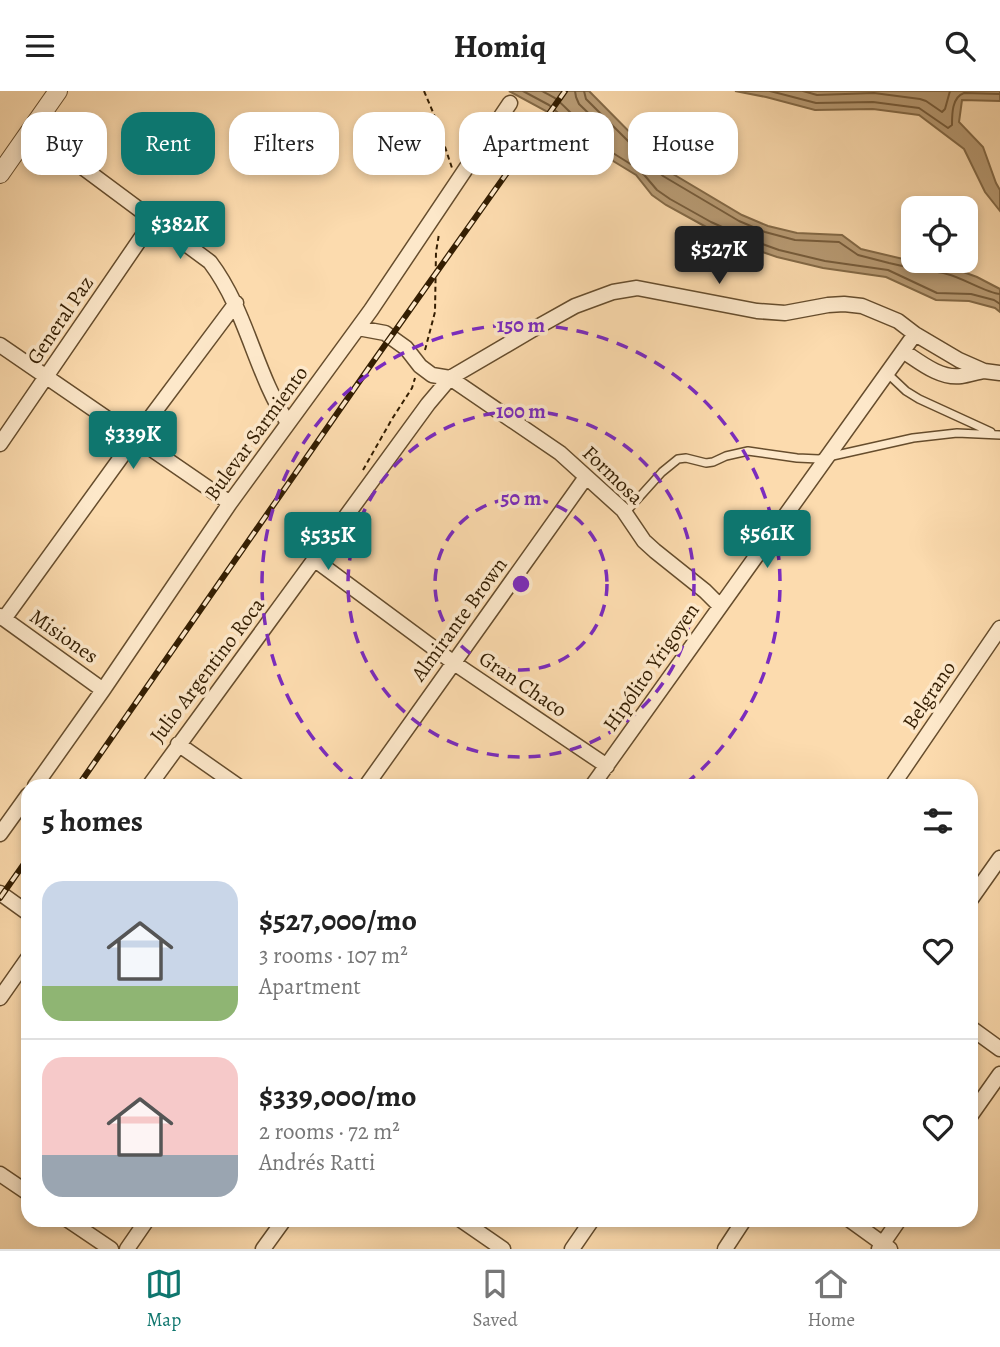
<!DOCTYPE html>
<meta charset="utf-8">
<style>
:root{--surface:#fff;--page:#f6f6f6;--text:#222;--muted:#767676;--line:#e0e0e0;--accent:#0f766e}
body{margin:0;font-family:Alegreya,serif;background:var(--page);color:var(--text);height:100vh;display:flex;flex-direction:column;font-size:26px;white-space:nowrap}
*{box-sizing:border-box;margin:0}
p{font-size:23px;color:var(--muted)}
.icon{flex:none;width:38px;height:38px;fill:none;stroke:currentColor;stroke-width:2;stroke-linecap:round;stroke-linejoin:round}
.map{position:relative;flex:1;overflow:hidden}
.side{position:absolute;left:21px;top:688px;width:957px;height:448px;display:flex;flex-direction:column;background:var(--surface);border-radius:21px;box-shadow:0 4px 10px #0003}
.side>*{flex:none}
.top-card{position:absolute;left:21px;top:21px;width:959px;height:63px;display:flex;gap:14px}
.controls{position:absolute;left:901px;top:105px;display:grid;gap:14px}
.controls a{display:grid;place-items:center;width:77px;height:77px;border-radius:14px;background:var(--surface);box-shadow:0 4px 10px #0003;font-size:35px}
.price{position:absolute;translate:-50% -60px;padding:0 16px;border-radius:7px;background:var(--accent);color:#fff;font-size:23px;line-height:46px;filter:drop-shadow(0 2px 4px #0008)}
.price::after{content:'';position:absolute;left:50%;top:42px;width:21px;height:16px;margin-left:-10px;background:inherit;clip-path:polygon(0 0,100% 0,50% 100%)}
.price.selected{background:#222;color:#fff}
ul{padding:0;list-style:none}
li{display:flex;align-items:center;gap:21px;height:175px;padding:0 21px}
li+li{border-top:2px solid var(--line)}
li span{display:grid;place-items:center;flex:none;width:196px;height:140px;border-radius:21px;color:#555}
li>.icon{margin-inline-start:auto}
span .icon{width:84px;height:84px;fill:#fffc;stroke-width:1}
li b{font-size:30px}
h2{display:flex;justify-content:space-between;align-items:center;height:84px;padding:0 21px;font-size:30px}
.tag{padding:0 24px;border-radius:21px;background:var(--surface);box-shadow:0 4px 10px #0003;font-size:24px;line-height:63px}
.tag.selected{background:var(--accent);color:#fff}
header{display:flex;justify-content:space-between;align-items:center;height:91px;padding:0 21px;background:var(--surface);font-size:32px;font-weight:700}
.tabs{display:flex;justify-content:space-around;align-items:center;height:98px;border-top:2px solid var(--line);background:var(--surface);font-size:19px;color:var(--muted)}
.tabs a{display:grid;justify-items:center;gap:4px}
.tabs .selected{color:var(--accent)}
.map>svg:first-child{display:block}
.water{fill:#b89b74;stroke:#836946;stroke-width:2}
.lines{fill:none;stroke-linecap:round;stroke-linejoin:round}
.shore{stroke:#765c3b;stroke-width:2}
.service-casing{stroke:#664d2d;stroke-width:10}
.minor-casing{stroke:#664d2d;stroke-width:17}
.tertiary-casing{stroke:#664d2d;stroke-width:20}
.path{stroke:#341e02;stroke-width:2;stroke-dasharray:5 3.5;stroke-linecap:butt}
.service{stroke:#fde8ca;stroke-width:7}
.minor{stroke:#fde8ca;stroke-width:14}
.tertiary{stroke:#fde8ca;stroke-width:18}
.rail-casing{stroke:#341e02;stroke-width:6}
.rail{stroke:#fde8ca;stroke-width:3.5;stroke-dasharray:10;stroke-linecap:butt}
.ring{fill:none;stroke:#7b2cbf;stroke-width:3.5;stroke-dasharray:12 9}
.labels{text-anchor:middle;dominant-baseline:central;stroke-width:7;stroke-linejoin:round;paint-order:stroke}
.street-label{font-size:21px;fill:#341e02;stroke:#fde8ca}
.centre{fill:#7b2cbf;stroke:#fde8ca;stroke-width:3.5}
.ring-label{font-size:21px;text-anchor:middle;font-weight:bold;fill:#7b2cbf;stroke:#fde8ca;stroke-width:7;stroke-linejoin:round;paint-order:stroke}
</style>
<header><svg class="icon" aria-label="menu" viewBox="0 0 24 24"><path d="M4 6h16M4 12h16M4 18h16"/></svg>Homiq<svg class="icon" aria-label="search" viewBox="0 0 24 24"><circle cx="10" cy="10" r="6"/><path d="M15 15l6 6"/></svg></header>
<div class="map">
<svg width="1000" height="1158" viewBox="0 0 1000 1158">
<rect width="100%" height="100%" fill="#fcdbae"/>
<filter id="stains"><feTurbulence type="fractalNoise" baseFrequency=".00286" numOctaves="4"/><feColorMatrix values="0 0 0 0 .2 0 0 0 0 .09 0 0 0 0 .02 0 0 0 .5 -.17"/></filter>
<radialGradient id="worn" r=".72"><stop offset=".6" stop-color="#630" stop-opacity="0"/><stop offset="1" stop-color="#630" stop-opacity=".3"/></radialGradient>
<!-- water -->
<path class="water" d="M509,0H589L668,80L742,124L768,135L797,142L842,144L861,158L920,172L947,175L977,186L1000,198V221L995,217L969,210L936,209L886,186L823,177L777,166L748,156L708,137L666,114L652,104L636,84L577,48L546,20Z
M735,0H1000V10L962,9L959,31L983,56L996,92L1000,99V120L985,101L964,58L919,24L873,18L815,19L766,6Z"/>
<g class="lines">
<!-- shore -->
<path class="shore" d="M523,0L549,14L581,42L640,79L657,99L670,108L711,131L751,149L779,159L825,170L888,179L937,202L971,203L994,209L1000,213
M542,0C547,3 552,5 556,8C571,20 586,42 605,44L606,39L579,13L576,6L575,0
M584,0L586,8L663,85L739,130L765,141L795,149L839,151L858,164L889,172L911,177L922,173C929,182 937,180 947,183C963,187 987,202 1000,203
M770,0L816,12L873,11L919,17L948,37L952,34C952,23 952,6 964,2L1000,3
M803,0L817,4L874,2L920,8L926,10L942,21L945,18L950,0"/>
<defs>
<path id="service" d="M887,282L906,300L919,308L991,341
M625,422L662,381L678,368L686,367L706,372L713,371L726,365L748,360L797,367L819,368L913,347L957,342L1000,344"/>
<path id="minor" d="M31,38L210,171C247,220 255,282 288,332
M358,237L385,242L406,257L420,275L432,284L450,287L560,362L623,419L644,450L655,460L705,500L720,515
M0,254L230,412
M903,260C920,271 940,288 961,285C969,284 977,281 984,280
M0,353L154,128
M315,469L454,572L607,675
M0,525L103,599
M4,528L135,347L236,212
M178,653L238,695
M35,695L103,599L230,412L371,219L510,12
M149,695L428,313L450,287L532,239L575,215L613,201L637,197L757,220L785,222L828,214L844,213L862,215L898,230L915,243L959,269L984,280L1000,282
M366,695L586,386
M592,695L915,243
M892,695L1000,537
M0,743L28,704
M0,802L28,822
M971,808L1000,767
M0,907L28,867
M971,937L1000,958
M971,1024L1000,983
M0,1083L28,1102
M68,1129L111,1158
M461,1129L503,1158
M850,1129L890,1158
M127,1158L147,1129
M263,1158L284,1129
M572,1158L592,1129
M725,1158L744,1129
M879,1158L899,1129"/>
<path id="tertiary" d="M0,83L58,0"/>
</defs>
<!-- service casing -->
<use href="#service" class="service-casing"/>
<!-- minor casing -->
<use href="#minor" class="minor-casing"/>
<!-- tertiary casing -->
<use href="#tertiary" class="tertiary-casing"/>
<!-- path -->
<path class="path" d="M424,0L435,26L452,77
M425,259L435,221L436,161L439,143
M363,379L392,328L412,297L415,287"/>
<!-- service -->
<use href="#service" class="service"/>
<!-- minor -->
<use href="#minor" class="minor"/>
<!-- tertiary -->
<use href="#tertiary" class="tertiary"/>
<defs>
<path id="rail" d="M78,695L368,278L565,0
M0,807L28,767"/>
</defs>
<!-- rail casing -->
<use href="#rail" class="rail-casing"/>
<!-- rail -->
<use href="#rail" class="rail"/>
</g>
<!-- distance rings -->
<g class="ring">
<circle cx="521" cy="493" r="86"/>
<circle cx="521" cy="493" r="173"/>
<path d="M358 694A259 259 0 1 1 684 694"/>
</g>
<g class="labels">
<!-- street labels -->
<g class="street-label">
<text transform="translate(60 229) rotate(-56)">General Paz</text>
<text transform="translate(256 342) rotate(-54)">Bulevar Sarmiento</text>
<text transform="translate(613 384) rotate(44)">Formosa</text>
<text transform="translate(459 528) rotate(-54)">Almirante Brown</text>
<text transform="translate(64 545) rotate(35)">Misiones</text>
<text transform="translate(651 576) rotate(-55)">Hipólito Yrigoyen</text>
<text transform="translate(207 579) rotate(-53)">Julio Argentino Roca</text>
<text transform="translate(523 593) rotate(34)">Gran Chaco</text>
<text transform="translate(929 604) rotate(-56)">Belgrano</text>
</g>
</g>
<circle cx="521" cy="493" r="10" class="centre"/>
<g class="ring-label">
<text x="521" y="241">150 m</text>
<text x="521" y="327">100 m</text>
<text x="521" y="414">50 m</text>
</g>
<rect width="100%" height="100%" filter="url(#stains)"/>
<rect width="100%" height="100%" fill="url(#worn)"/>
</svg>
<div class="controls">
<a><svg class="icon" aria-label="locate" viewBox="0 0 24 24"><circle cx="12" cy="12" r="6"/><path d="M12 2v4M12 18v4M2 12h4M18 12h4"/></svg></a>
</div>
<b class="price" style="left:180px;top:170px">$382K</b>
<b class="price selected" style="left:719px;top:195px">$527K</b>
<b class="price" style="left:133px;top:380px">$339K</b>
<b class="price" style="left:767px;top:479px">$561K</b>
<b class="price" style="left:328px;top:481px">$535K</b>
<div class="top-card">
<a class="tag">Buy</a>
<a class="tag selected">Rent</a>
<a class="tag">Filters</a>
<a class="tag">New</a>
<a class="tag">Apartment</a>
<a class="tag">House</a>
</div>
<section class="side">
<h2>5 homes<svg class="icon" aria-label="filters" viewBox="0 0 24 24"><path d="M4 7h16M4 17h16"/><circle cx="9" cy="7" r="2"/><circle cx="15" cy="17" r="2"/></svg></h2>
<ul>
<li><span style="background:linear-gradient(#c9d6e8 75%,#8fb573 0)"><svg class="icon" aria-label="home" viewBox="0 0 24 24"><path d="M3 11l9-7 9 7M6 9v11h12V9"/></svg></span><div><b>$527,000/mo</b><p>3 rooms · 107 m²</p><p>Apartment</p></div><svg class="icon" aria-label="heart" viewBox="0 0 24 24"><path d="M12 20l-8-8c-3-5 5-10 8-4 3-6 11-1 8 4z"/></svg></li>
<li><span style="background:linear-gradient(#f6c9c9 70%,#9aa5b1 0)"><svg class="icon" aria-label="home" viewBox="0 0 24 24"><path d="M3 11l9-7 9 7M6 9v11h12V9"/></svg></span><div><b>$339,000/mo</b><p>2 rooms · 72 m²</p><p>Andrés Ratti</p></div><svg class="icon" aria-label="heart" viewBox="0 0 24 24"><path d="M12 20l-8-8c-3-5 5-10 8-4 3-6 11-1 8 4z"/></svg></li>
</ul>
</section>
</div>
<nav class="tabs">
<a class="selected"><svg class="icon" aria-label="map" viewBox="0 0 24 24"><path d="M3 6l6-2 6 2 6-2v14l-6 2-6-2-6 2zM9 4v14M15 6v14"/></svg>Map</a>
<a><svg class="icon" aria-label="saved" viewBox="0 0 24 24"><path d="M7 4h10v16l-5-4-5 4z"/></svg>Saved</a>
<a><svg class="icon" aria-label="home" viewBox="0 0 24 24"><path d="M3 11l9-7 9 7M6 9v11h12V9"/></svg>Home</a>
</nav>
